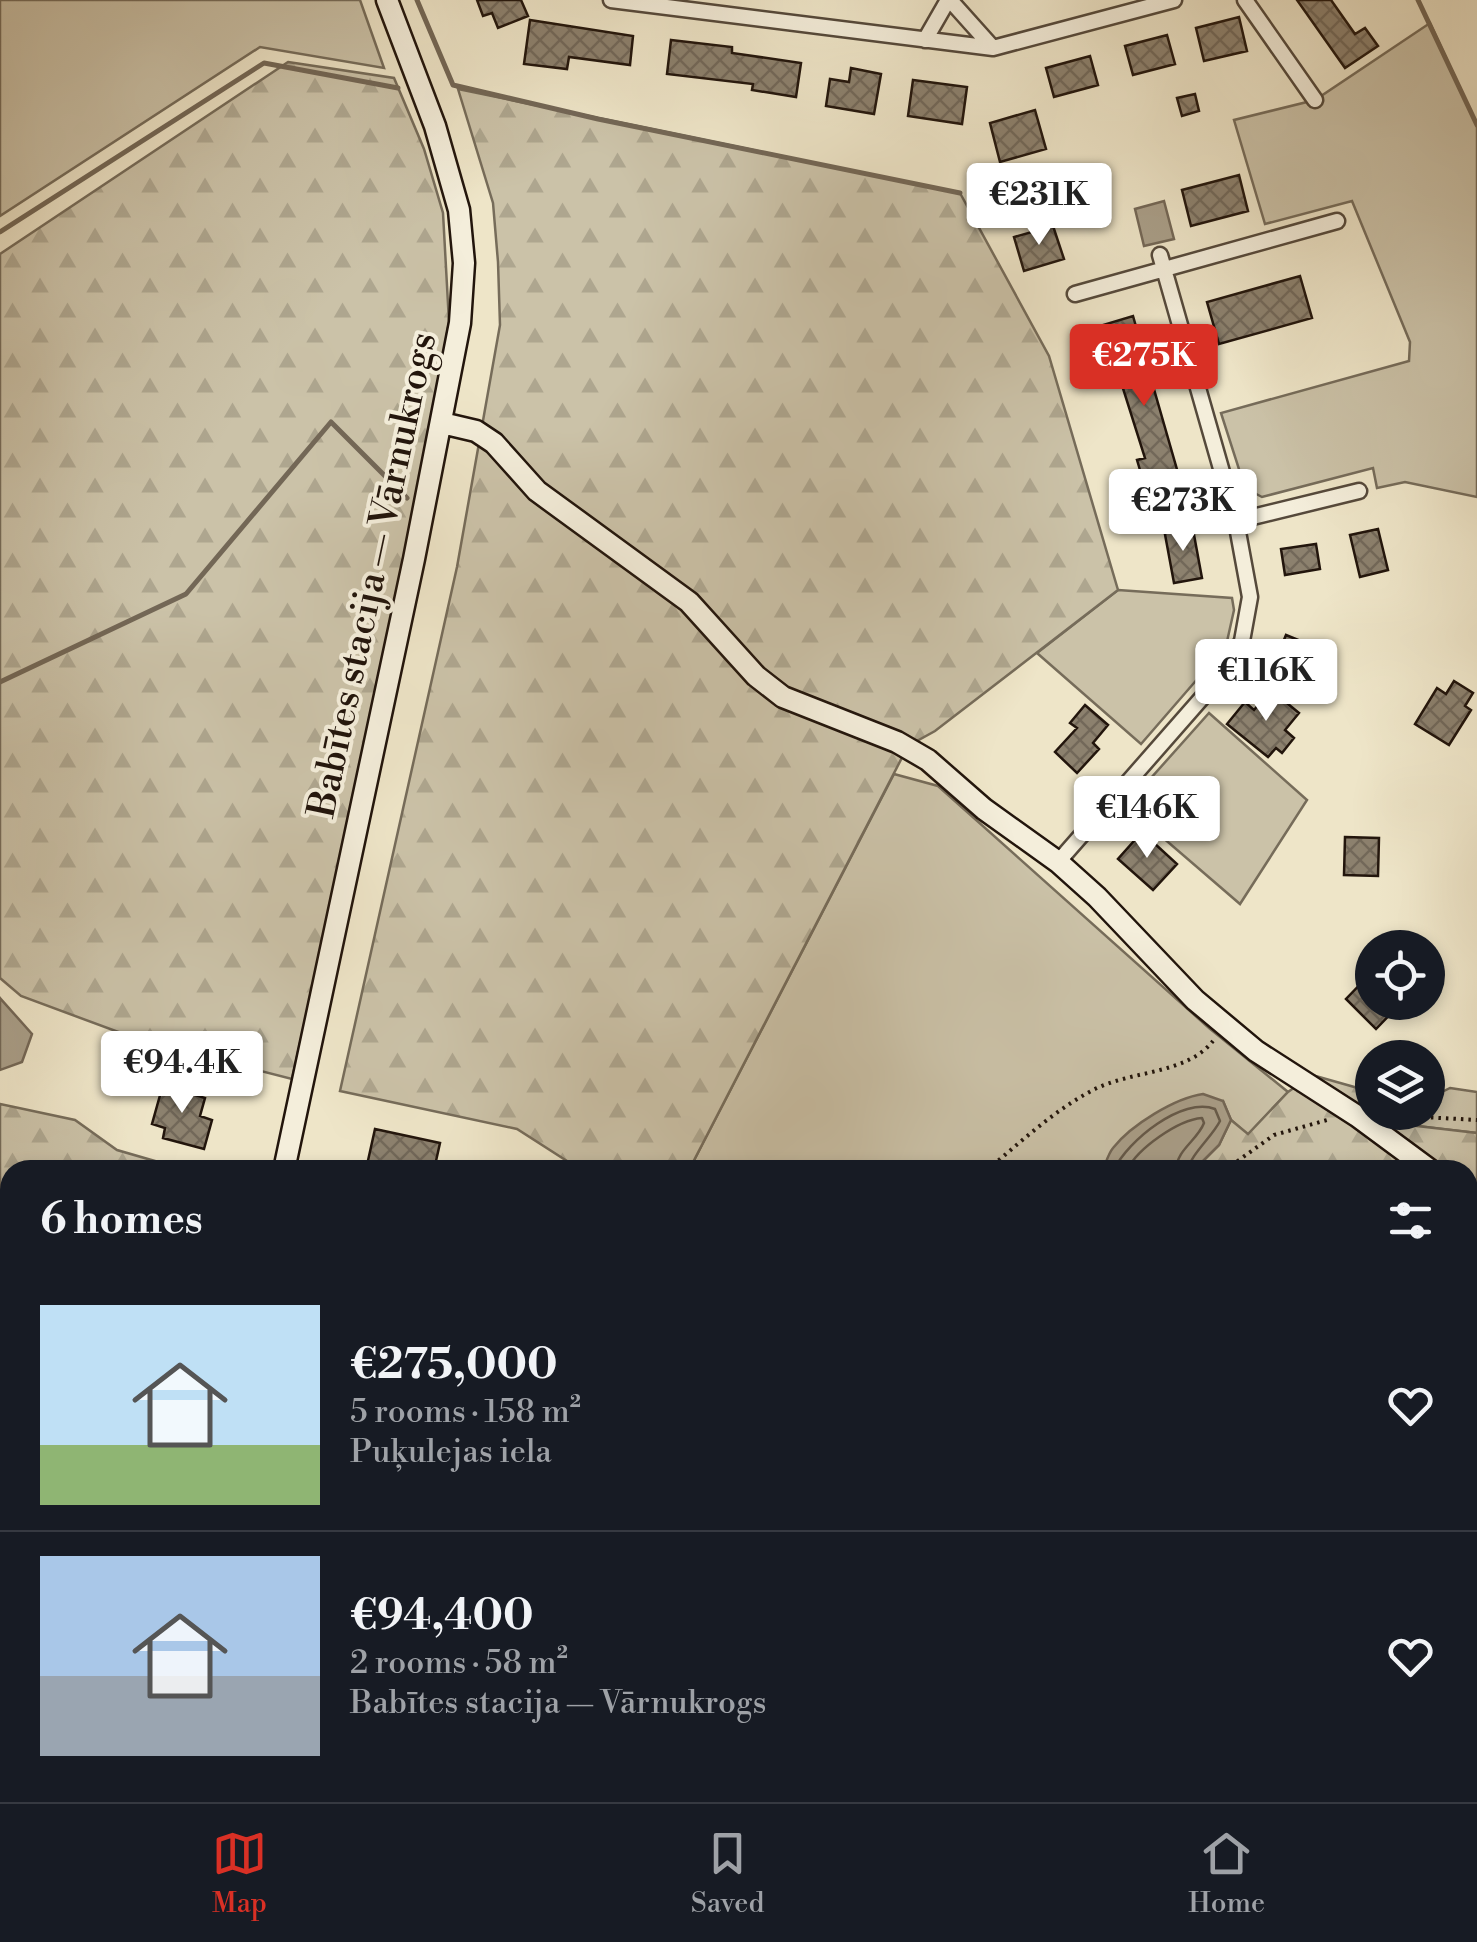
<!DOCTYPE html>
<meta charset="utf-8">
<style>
:root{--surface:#171b24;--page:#242831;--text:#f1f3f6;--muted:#9ea1a6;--line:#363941;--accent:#d93025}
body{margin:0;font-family:"Libre Bodoni",serif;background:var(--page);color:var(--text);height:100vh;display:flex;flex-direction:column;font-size:38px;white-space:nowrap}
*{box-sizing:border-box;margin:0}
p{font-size:32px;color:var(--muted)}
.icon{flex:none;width:55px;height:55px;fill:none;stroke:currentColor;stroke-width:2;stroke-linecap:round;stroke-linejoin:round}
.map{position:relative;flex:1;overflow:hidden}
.details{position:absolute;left:0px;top:1160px;width:1478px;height:642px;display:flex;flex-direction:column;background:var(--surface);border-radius:30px 30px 0 0;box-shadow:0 5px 15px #0003}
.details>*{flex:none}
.buttons{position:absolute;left:1355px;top:930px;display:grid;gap:20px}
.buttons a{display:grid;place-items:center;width:90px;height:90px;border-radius:50%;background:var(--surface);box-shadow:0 5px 15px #0003;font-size:50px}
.price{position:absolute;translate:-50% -85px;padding:0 22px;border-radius:10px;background:#fff;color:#222;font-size:32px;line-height:65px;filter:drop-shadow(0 2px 5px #0008)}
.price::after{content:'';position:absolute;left:50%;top:60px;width:30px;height:22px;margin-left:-15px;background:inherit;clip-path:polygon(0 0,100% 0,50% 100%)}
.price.current{background:var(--accent);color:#fff}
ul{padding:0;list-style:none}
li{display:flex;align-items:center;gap:30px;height:250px;padding:0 40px}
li+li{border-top:2px solid var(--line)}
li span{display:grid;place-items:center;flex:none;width:280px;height:200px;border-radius:0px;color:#555}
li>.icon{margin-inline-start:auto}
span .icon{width:120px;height:120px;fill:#fffc;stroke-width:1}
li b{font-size:42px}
h2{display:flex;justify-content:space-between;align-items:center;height:120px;padding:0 40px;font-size:42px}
.menu{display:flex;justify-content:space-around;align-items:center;height:140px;border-top:2px solid var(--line);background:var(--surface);font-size:28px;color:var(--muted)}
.menu a{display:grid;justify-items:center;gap:5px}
.menu .current{color:var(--accent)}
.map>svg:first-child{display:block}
.grass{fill:#cbc2a8;stroke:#766c5a;stroke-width:2.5}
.forest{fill:url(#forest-firs);stroke:#766c5a;stroke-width:2.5}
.water{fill:#a99e88;stroke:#736756;stroke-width:2.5}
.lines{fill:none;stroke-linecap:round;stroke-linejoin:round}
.shore{stroke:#665a4a;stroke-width:2.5}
.stream{stroke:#736756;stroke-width:5}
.building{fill:url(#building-cross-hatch);stroke:#22150c;stroke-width:2.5}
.street-casing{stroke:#55493b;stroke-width:19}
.secondary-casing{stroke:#22150c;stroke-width:25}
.path{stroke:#22150c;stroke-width:4;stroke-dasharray:2.5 5;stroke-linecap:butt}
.street{stroke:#f4eedb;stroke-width:14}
.secondary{stroke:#f4eedb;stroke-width:20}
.labels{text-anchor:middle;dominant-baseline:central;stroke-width:8;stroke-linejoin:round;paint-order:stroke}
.street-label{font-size:38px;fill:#22150c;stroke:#f4eedb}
</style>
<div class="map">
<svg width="1477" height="1802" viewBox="0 0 1477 1802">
<defs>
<pattern id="forest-firs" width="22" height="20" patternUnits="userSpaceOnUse" patternTransform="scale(2.5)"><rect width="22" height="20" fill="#cbc2a8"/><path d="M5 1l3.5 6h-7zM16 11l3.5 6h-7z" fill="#aea68f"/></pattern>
<pattern id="building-cross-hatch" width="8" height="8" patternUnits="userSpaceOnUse" patternTransform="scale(2.5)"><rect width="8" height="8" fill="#8c816e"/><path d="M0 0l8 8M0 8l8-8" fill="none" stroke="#726859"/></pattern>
</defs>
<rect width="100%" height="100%" fill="#eee5c8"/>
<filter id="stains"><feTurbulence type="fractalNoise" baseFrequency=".002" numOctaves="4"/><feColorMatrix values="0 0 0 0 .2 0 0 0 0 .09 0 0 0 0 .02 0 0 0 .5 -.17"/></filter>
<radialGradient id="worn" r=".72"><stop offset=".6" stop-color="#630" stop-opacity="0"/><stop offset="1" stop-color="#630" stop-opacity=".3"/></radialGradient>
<!-- grass -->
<path class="grass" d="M0,0H360L384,68L260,47L0,216Z
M1430,23L1477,125V497L1405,482L1377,488L1373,468L1262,497L1245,488L1221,413L1409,361L1410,342L1352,201L1265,224L1234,120L1315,100Z
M1118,590L1232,598L1234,610L1226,646L1141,744L1037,653Z
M1209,713L1307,800L1240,904L1126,806Z
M894,774L938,786L1209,1028L1288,1092L1248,1135L1231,1120L1223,1101C1171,1113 1127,1116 1103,1170H689Z
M1450,1088L1477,1092V1133L1391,1123L1404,1113L1428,1112V1099Z
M0,1355L10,1363V1503L0,1496Z
M1144,1792L1153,1802H340L339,1793Z"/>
<!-- forest -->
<path class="forest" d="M288,62L394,78L424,149L443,213L449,322L408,557L292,1079L140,1040L21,996L0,978V254Z
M458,89L960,193L1049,356L1118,590L935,731L908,746L689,1170H581L517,1129L340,1091L457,567L500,325L498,262L493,203Z
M1312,1075L1372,1092V1112L1404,1113L1392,1123L1477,1133V1802H1153L1144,1793L1468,1792V1170H1194L1219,1145L1231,1120L1248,1134L1288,1092Z
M0,1104L75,1120L117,1150L186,1170H10V1363L0,1355Z
M0,1496L10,1503V1792L140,1793L138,1802H0Z
M164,1792L339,1793L340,1802H162Z"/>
<!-- water -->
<path class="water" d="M1164,201L1174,239L1144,246L1135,209Z
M0,998L32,1034L22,1062L0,1070Z
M1203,1094L1223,1101L1231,1120L1219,1145L1194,1170H1103C1106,1163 1108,1154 1113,1148C1131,1125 1175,1098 1203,1094Z"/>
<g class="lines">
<!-- shore -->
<path class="shore" d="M1114,1170C1127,1141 1183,1096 1215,1109L1220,1121C1212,1137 1190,1155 1188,1170
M1127,1170C1138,1148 1178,1120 1202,1118L1204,1123C1197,1141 1177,1149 1176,1170"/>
<!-- stream -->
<path class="stream" d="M417,0L453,85L598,119L960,193
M1418,0L1477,125
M0,232L264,63L398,88
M0,682L186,594L331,422L407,498
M0,1372L10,1379"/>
</g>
<!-- building -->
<path class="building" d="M477,0H521L528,16L498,28L492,13L483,16Z
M1297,0H1331L1355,34L1365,28L1378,46L1345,68Z
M1239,17L1247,51L1204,61L1196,28Z
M530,20L633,36L630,65L569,57L567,69L524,64Z
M1167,35L1175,64L1133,75L1125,46Z
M671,40L732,47V53L801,63L796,97L752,90L753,84L667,74Z
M1090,56L1098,85L1054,97L1046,68Z
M851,68L881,74L874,114L826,106L830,79L849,82Z
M913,80L967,87L962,124L908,116Z
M1195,94L1199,111L1182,116L1177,98Z
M1035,110L1046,149L1000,162L990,123Z
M1239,175L1248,211L1191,226L1182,190Z
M1053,226L1064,259L1024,271L1014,237Z
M1300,276L1312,318L1219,344L1207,302Z
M1133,316L1184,494L1162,500L1158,486L1146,490L1137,460L1145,458L1103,325Z
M1192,524L1202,578L1174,583L1164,529Z
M1378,529L1388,570L1360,577L1350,535Z
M1316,544L1320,569L1285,575L1281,549Z
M1286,635L1330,653L1318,682L1274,664Z
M1454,681L1473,693L1465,706L1471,710L1449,745L1415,724L1437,688L1446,694Z
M1271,690L1299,713L1285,730L1294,738L1282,753L1276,748L1268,757L1227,724L1245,702L1254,710Z
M1085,705L1108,725L1093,743L1099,749L1077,773L1055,752L1077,728L1070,723Z
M1142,832L1177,864L1153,890L1118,859Z
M1345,837L1379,838L1378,876L1344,875Z
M1372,972V1002H1402L1376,1029L1346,999Z
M164,1081L191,1089L189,1093L205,1098L200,1116L212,1120L204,1149L163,1138L165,1128L152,1124Z
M375,1129L440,1143L434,1170H391L367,1165Z"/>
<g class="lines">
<defs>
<path id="street" d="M611,0L993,48L1174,0
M950,0L993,48
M1245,0L1315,100
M925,40L948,0
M1075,294L1337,221
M1236,521L1359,491
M1058,862L1222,675L1242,641L1250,597L1236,521L1160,255
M1005,1792L1014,1802
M661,1802L669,1792"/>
<path id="secondary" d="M442,423L476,431L494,443L537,491L689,602L756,676L783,697L897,742L928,760L984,809L1058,862L1097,897L1195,1000L1256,1051L1357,1116L1430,1170
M284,1170L414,559L460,323L464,263L459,210L435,126L387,0
M1468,1197L1477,1204
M150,1802L152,1792"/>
</defs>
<!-- street casing -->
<use href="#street" class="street-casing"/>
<!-- secondary casing -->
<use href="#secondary" class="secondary-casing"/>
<!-- path -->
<path class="path" d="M1386,1115L1477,1120
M987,1170C1021,1142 1053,1111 1093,1090C1131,1070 1186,1075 1213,1041
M1225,1170L1274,1135L1327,1120"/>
<!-- street -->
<use href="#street" class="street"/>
<!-- secondary -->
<use href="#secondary" class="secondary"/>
</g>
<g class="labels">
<!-- street labels -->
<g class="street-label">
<text transform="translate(373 575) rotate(-78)">Babītes stacija — Vārnukrogs</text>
</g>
</g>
<rect width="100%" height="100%" filter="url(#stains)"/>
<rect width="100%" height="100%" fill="url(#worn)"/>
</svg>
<div class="buttons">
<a><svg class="icon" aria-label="locate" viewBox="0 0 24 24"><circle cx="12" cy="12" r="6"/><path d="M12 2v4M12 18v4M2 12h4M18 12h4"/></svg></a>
<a><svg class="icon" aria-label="layers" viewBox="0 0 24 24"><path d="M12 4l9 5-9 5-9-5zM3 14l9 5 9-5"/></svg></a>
</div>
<b class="price" style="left:1039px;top:248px">€231K</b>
<b class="price current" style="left:1144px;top:409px">€275K</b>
<b class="price" style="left:1183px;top:554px">€273K</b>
<b class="price" style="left:1266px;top:724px">€116K</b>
<b class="price" style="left:1147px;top:861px">€146K</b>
<b class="price" style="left:182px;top:1116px">€94.4K</b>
<section class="details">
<h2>6 homes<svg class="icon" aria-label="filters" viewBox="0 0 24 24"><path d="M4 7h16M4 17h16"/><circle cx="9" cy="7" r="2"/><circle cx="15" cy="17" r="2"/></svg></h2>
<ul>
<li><span style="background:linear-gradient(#bfe0f5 70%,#8fb573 0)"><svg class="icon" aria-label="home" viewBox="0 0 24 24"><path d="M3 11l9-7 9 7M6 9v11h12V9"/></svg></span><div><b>€275,000</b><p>5 rooms · 158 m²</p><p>Puķulejas iela</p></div><svg class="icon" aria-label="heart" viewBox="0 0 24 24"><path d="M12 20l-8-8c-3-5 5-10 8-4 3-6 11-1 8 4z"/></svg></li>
<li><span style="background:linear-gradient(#a9c7e8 60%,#9aa5b1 0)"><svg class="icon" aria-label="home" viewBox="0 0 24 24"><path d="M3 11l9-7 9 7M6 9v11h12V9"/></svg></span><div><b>€94,400</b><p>2 rooms · 58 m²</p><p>Babītes stacija — Vārnukrogs</p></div><svg class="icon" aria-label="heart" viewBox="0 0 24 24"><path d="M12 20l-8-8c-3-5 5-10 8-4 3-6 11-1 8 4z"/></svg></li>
</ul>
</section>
</div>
<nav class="menu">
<a class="current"><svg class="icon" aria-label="map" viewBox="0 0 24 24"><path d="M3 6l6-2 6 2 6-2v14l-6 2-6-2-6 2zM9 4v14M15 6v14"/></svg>Map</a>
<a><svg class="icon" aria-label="saved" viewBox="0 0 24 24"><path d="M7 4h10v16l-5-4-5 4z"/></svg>Saved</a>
<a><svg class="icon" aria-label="home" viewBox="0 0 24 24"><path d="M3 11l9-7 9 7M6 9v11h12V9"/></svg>Home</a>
</nav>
